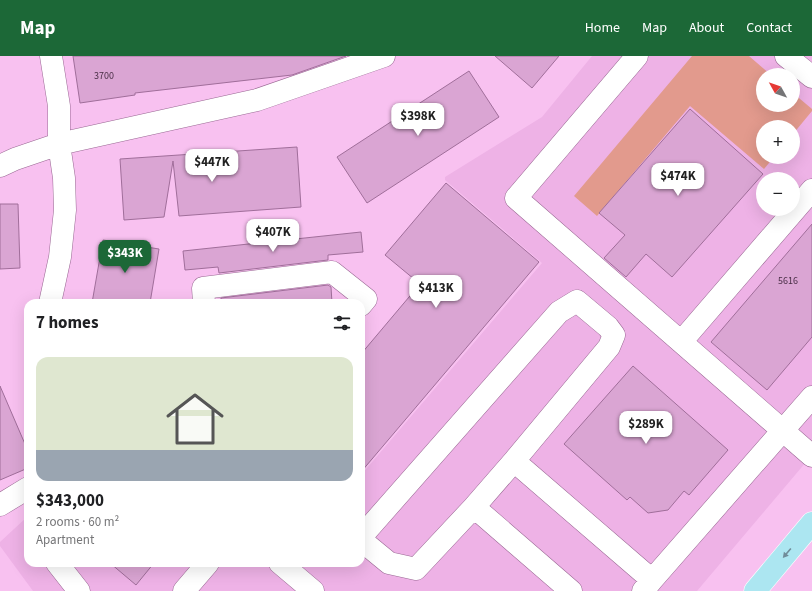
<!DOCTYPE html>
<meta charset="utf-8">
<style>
:root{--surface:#fff;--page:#f2f2f2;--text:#202124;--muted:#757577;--line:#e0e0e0;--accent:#1c6837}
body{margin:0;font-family:"Source Sans 3",sans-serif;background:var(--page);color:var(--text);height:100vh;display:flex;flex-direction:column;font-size:15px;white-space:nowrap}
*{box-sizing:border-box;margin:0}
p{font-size:13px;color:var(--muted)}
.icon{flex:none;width:22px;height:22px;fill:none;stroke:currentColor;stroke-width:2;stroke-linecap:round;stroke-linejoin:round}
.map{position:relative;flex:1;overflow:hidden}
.drawer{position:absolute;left:24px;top:243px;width:341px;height:268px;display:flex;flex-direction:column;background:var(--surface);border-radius:12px;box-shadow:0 4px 16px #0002}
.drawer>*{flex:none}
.needle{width:26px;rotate:310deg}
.tools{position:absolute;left:756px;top:12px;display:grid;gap:8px}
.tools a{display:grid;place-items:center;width:44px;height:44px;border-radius:50%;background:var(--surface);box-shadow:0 4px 16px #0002;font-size:20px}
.price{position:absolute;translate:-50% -34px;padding:0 9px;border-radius:8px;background:#fff;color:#222;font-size:13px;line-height:26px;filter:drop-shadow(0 1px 2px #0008)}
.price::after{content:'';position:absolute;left:50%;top:24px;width:12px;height:9px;margin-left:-6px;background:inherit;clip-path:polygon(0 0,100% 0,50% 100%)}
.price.active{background:var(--accent);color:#fff}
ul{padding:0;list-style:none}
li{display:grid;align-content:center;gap:8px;height:212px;padding:0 12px}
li+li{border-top:1px solid var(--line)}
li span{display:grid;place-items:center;height:124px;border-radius:12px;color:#555}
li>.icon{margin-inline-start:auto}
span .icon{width:72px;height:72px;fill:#fffc;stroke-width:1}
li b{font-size:17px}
h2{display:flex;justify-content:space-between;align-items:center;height:48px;padding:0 12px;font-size:17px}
header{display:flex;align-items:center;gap:24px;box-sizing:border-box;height:56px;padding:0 20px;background:var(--accent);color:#fff}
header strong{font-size:19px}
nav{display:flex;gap:22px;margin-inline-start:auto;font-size:14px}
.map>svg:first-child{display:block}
.built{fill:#eeb2e6;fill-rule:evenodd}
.green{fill:#e29a8d}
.building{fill:#daa5d3;stroke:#a06e9a}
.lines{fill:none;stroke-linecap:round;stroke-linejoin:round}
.minor-casing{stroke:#996893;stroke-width:23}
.major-casing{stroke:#fff;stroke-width:23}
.minor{stroke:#fff;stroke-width:22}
.major{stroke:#ace6f1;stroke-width:22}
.oneway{fill:#708c99}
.labels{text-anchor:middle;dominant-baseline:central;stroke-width:3.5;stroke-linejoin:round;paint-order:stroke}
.number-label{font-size:10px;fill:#472d44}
</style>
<header>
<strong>Map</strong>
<nav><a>Home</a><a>Map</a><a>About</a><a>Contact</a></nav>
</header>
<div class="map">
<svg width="812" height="535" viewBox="0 0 812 535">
<rect width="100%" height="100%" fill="#f8c1f0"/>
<!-- built -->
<path class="built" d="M592,0H812V399L697,535H33L0,490V486L28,460V507H361V419L542,207L445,124V121L542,61ZM763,19H793V49H763ZM763,71H793V101H763ZM763,123H793V153H763Z"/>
<!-- green -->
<path class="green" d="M692,0H749L771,19H763V49H793V37L812,53V55L793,78V71H763V101H774L764,113L690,50L597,160L574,140Z"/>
<!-- building -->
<path class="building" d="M73,0H346L292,19L135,37V39L80,47Z
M495,0H559L532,32Z
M469,15L499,61L367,147L337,101Z
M690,53L763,118L672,221L646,198L626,221L604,202L625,179L599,157Z
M297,91L301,151L179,160L173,105L164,161L124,164L120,103Z
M446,127L539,206L361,416V298L420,228L385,199Z
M0,148H18L20,212L0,213Z
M812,168V281L767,334L711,286Z
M361,176L363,196L328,199V204L219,217L218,211L185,214L183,195Z
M103,184L159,193L150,247H92Z
M328,229L331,231L332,247H221V242Z
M633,310L728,394L689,439L684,435L668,454L648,457L630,441L627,444L564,388Z
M0,330L28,395V412L0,424Z
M110,507H154L136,529Z"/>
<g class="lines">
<defs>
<path id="minor" d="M637,0L516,142L812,400
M786,0L812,21
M0,110L15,103L59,88L257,44L384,0
M50,247L60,201L65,154L64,122L59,88V50L51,0
M204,247L203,232L332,216L366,243L361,249
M681,286L812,134
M0,449L28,432
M474,451L514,405L652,524L643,535
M361,481L559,256L577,245L608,271L614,279L609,291L514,405
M361,484L389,507L416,513L474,451L571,535
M57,507L79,535
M280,507L313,535
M652,524L812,341
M184,535L208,507"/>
<path id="major" d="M755,535L812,467"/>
</defs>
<!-- minor casing -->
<use href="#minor" class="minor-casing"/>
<!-- major casing -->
<use href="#major" class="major-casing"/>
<!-- minor -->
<use href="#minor" class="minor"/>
<!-- major -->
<use href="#major" class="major"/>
</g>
<!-- one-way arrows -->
<defs><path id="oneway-solid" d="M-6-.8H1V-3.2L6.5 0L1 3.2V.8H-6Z"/></defs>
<use class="oneway" href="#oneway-solid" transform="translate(787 497) rotate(130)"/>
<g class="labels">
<!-- number labels -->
<g class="number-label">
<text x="104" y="20">3700</text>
<text x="788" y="225">5616</text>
</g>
</g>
</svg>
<div class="tools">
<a><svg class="needle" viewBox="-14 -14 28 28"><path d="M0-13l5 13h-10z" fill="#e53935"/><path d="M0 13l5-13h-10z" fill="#757577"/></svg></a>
<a>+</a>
<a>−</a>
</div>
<b class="price" style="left:418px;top:81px">$398K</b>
<b class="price" style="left:212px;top:127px">$447K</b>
<b class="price" style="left:678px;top:141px">$474K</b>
<b class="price" style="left:273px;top:197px">$407K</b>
<b class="price active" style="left:125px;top:218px">$343K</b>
<b class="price" style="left:436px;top:253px">$413K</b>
<b class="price" style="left:646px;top:389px">$289K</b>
<section class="drawer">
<h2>7 homes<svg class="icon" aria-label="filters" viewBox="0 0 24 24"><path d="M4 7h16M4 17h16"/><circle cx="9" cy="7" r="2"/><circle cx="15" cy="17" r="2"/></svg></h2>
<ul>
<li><span style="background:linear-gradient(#dfe7d0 75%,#9aa5b1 0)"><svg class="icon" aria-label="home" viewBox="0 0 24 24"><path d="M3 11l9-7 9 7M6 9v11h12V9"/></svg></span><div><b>$343,000</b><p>2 rooms · 60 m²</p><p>Apartment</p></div></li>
</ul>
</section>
</div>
